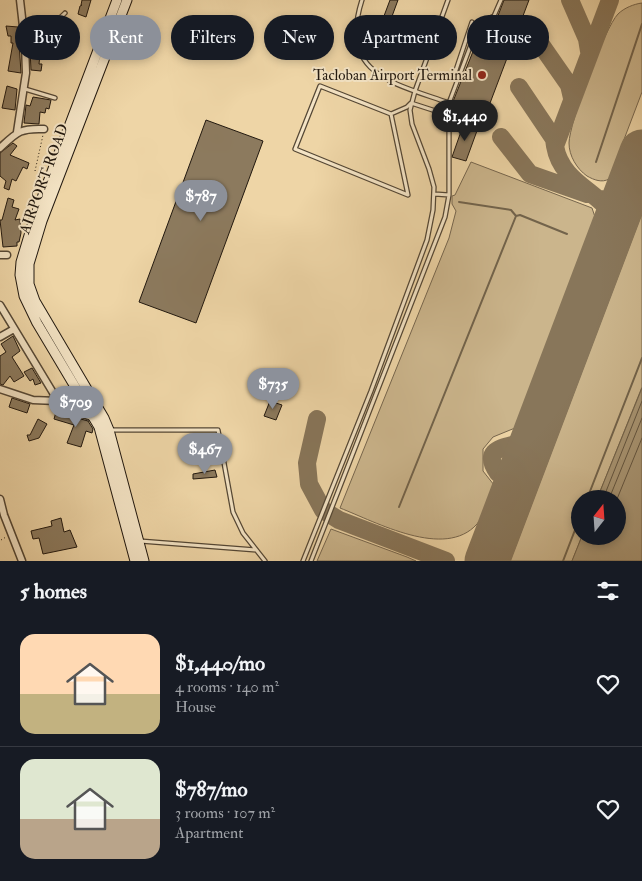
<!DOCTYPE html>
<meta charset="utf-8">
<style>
:root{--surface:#171b24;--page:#242831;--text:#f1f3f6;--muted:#9ea1a6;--line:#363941;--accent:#8c9099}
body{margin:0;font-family:"IM FELL Double Pica",serif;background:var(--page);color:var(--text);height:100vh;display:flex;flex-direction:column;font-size:19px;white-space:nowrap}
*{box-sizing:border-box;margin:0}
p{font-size:16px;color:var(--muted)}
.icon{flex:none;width:28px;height:28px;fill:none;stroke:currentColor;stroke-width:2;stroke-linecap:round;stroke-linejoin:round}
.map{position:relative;height:561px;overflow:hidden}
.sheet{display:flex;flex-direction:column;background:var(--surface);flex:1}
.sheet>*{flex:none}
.hud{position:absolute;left:15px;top:15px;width:612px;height:45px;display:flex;gap:10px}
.needle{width:32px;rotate:17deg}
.fabs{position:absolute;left:571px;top:490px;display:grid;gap:10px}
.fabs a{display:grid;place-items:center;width:55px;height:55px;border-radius:50%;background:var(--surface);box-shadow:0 2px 8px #0003;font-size:25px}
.price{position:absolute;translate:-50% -42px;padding:0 11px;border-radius:18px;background:var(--accent);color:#fff;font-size:16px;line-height:32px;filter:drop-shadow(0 1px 2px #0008)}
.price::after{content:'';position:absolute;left:50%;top:30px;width:15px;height:11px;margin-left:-8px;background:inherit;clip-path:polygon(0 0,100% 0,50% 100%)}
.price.on{background:#222;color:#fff}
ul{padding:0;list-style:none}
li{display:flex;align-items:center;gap:15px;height:125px;padding:0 20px}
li+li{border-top:1px solid var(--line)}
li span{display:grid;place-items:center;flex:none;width:140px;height:100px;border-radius:15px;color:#555}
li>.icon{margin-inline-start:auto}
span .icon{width:60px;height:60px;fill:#fffc;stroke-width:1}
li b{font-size:21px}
h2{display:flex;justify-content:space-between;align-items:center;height:60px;padding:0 20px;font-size:21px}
.pill{padding:0 18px;border-radius:22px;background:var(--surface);box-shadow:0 2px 8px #0003;font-size:18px;line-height:45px}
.pill.on{background:var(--accent);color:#fff}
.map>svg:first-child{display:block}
.green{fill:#cbb58c;stroke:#76664e}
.water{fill:#a89573;stroke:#72634b}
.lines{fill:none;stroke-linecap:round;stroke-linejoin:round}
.shore{stroke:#645641;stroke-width:1}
.stream{stroke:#72634b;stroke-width:2}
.taxiway{stroke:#88765a;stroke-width:18}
.runway{stroke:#88765a;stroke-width:45}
.building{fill:#8c7a5e;stroke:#21180f}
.lane-casing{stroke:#544735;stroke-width:5.5}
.street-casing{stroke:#544735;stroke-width:9}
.secondary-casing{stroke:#21180f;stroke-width:11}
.path{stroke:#21180f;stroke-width:1;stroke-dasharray:1 2.5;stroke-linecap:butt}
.lane{stroke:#f4e4c5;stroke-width:3}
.street{stroke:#f4e4c5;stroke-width:6}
.secondary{stroke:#f4e4c5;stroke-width:9}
.poi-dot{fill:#8f2418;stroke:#f4e4c5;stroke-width:2}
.labels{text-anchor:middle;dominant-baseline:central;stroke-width:4;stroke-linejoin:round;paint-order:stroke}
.poi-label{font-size:15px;fill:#21180f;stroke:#f4e4c5;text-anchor:end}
.street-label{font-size:15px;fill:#21180f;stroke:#f4e4c5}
</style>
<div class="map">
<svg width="642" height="561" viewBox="0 0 642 561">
<rect width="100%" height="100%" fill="#eed5a6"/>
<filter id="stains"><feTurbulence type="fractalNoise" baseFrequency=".004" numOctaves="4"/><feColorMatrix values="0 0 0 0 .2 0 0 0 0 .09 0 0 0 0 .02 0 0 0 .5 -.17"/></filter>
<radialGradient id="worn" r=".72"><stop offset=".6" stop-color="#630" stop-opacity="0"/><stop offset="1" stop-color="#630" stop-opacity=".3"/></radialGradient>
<!-- green -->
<path class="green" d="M642,3V92L609,179C602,183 594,180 587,176C577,169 569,156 569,143C569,124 605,27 618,14C624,8 634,4 642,3Z
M471,162L592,208L596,220L515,428L493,437L483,449V471L494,485C489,497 485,515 477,524C445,560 376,522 340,508L449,238L456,211L452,204V196L455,195Z
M642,213V387L597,499H580V536H582L572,561H510Z
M331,529L407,557L416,561H317Z"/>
<!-- water -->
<path class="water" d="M642,388V561H572L582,536H618V499H597Z"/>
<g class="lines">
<!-- shore -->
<path class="shore" d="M603,499L642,401
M609,499L642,418
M617,499L642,438"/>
<!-- stream -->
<path class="stream" d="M596,162L642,24
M459,202L511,210L516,216
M587,499L642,358
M399,507L516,216L520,215L567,234
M563,561L580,517"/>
<!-- taxiway -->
<path class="taxiway" d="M570,0L587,39L589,51
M610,0L555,146C561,181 595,190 614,215L611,233
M537,39L569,85L572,98
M519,87L554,139L555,146
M501,137L530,174L587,194
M601,199C610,203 618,204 625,195
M317,419L307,463L309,484L323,510L339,520L446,561
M525,460C518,471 512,478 498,473C479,446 509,448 525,441C528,440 532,437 535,435"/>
<!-- runway -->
<path class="runway" d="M487,561L642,152"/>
</g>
<!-- building -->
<path class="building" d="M82,0H91L86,17L78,14L80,6L82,5H81Z
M390,0H398L391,19L384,16Z
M504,0H529L484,119L452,107V104L476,44L474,39H471L474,30L491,34Z
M6,26L18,27L21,73L8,71L13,43H11V36H8Z
M42,30L41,38L46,39V46L41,45L39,64H42L41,71L31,70L30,50H34L36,37H33L34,31Z
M7,86L17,89L15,110L2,108Z
M33,97L51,100L49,109L46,108L45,113L40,112L39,124L24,123L26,105L30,106Z
M206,120L263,141L196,323L139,302Z
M464,123L478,128L466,161L452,157Z
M13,143L17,146L10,155L29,163L27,169L23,167L16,181L12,179L9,190L4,188L6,181L0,176V153Z
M8,198L14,200L12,207L19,209L15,220L20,219L21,233L19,242H17V246L3,247L0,220H2Z
M13,336L20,351L12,357L24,376L14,382L10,376L3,385L0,384V356L6,352L1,344Z
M32,368L41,383L35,385L33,379L30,381L24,372Z
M12,398L30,404L27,413L9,407Z
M270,401L282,405L276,420L264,416Z
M56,412L88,421L93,429L92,433L86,431L81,447L67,443L74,425L54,419Z
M38,419L47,424L39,438L29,441L27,435H30Z
M215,470L217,477L193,479V474Z
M61,518L64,532L70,530L77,547L43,554L39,538L33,539L31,531L52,526L51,521Z"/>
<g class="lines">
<defs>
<path id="lane" d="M362,0C338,74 393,83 449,103
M471,27L494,16L501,0
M24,29C40,27 53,26 65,13
M457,80L454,76L472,22
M25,89L55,98
M411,103L448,115
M391,114L408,195L295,149L320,86L391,114L407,107L411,103
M435,194L449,195
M111,430H218L233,512L243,533L265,561
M140,541L256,550
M303,561L371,391L427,240L433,210L434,187L429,169L412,124L410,110L415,91L448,0
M311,561L445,217L449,195V103L472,42"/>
<path id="street" d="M17,132L26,73L25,44L20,0
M0,148C17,132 20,128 44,129
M0,255H7
M0,305L61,406L94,418
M0,337L14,329
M0,389L33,400L57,401
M0,499L4,515L22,561"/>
<path id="secondary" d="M117,0L34,219L21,262L20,275L24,296L37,323L99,427L135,561
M127,0L42,221L29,264V284L35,301L104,418L109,430L144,561"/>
</defs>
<!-- lane casing -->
<use href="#lane" class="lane-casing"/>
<!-- street casing -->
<use href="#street" class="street-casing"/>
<!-- secondary casing -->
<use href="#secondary" class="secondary-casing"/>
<!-- path -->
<path class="path" d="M35,171L43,135
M1,540L6,537"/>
<!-- lane -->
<use href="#lane" class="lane"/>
<!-- street -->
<use href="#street" class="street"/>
<!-- secondary -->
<use href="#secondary" class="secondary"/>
</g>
<!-- markers -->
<circle class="poi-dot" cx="482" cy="75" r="5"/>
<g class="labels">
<!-- poi labels -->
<g class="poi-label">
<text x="472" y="75">Tacloban Airport Terminal</text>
</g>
<!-- street labels -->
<g class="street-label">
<text transform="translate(44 179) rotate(-70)">AIRPORT ROAD</text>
</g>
</g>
<rect width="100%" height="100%" filter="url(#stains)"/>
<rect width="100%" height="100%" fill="url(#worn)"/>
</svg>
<div class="fabs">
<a><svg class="needle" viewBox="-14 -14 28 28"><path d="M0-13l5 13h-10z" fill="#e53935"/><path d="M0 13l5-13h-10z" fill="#9ea1a6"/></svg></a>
</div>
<b class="price on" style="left:465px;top:142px">$1,440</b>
<b class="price" style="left:201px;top:222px">$787</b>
<b class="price" style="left:273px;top:410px">$735</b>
<b class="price" style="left:76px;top:428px">$709</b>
<b class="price" style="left:205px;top:475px">$467</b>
<div class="hud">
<a class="pill">Buy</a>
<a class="pill on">Rent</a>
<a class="pill">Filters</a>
<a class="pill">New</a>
<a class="pill">Apartment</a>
<a class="pill">House</a>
</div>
</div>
<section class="sheet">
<h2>5 homes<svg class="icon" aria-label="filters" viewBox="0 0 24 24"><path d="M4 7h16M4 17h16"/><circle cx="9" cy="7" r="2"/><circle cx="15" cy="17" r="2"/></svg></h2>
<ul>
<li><span style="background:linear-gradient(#ffd9b3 60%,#c2b280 0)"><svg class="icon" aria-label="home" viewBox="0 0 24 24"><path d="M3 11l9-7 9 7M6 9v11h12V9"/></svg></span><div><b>$1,440/mo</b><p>4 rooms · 140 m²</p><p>House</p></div><svg class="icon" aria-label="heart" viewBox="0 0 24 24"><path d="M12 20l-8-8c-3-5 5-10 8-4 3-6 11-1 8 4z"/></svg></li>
<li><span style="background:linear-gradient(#dfe7d0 60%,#b9a48a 0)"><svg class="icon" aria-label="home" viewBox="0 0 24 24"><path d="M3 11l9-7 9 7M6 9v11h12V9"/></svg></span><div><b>$787/mo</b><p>3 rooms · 107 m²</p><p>Apartment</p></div><svg class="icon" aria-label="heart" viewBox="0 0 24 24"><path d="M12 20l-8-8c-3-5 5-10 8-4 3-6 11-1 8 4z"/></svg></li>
</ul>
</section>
